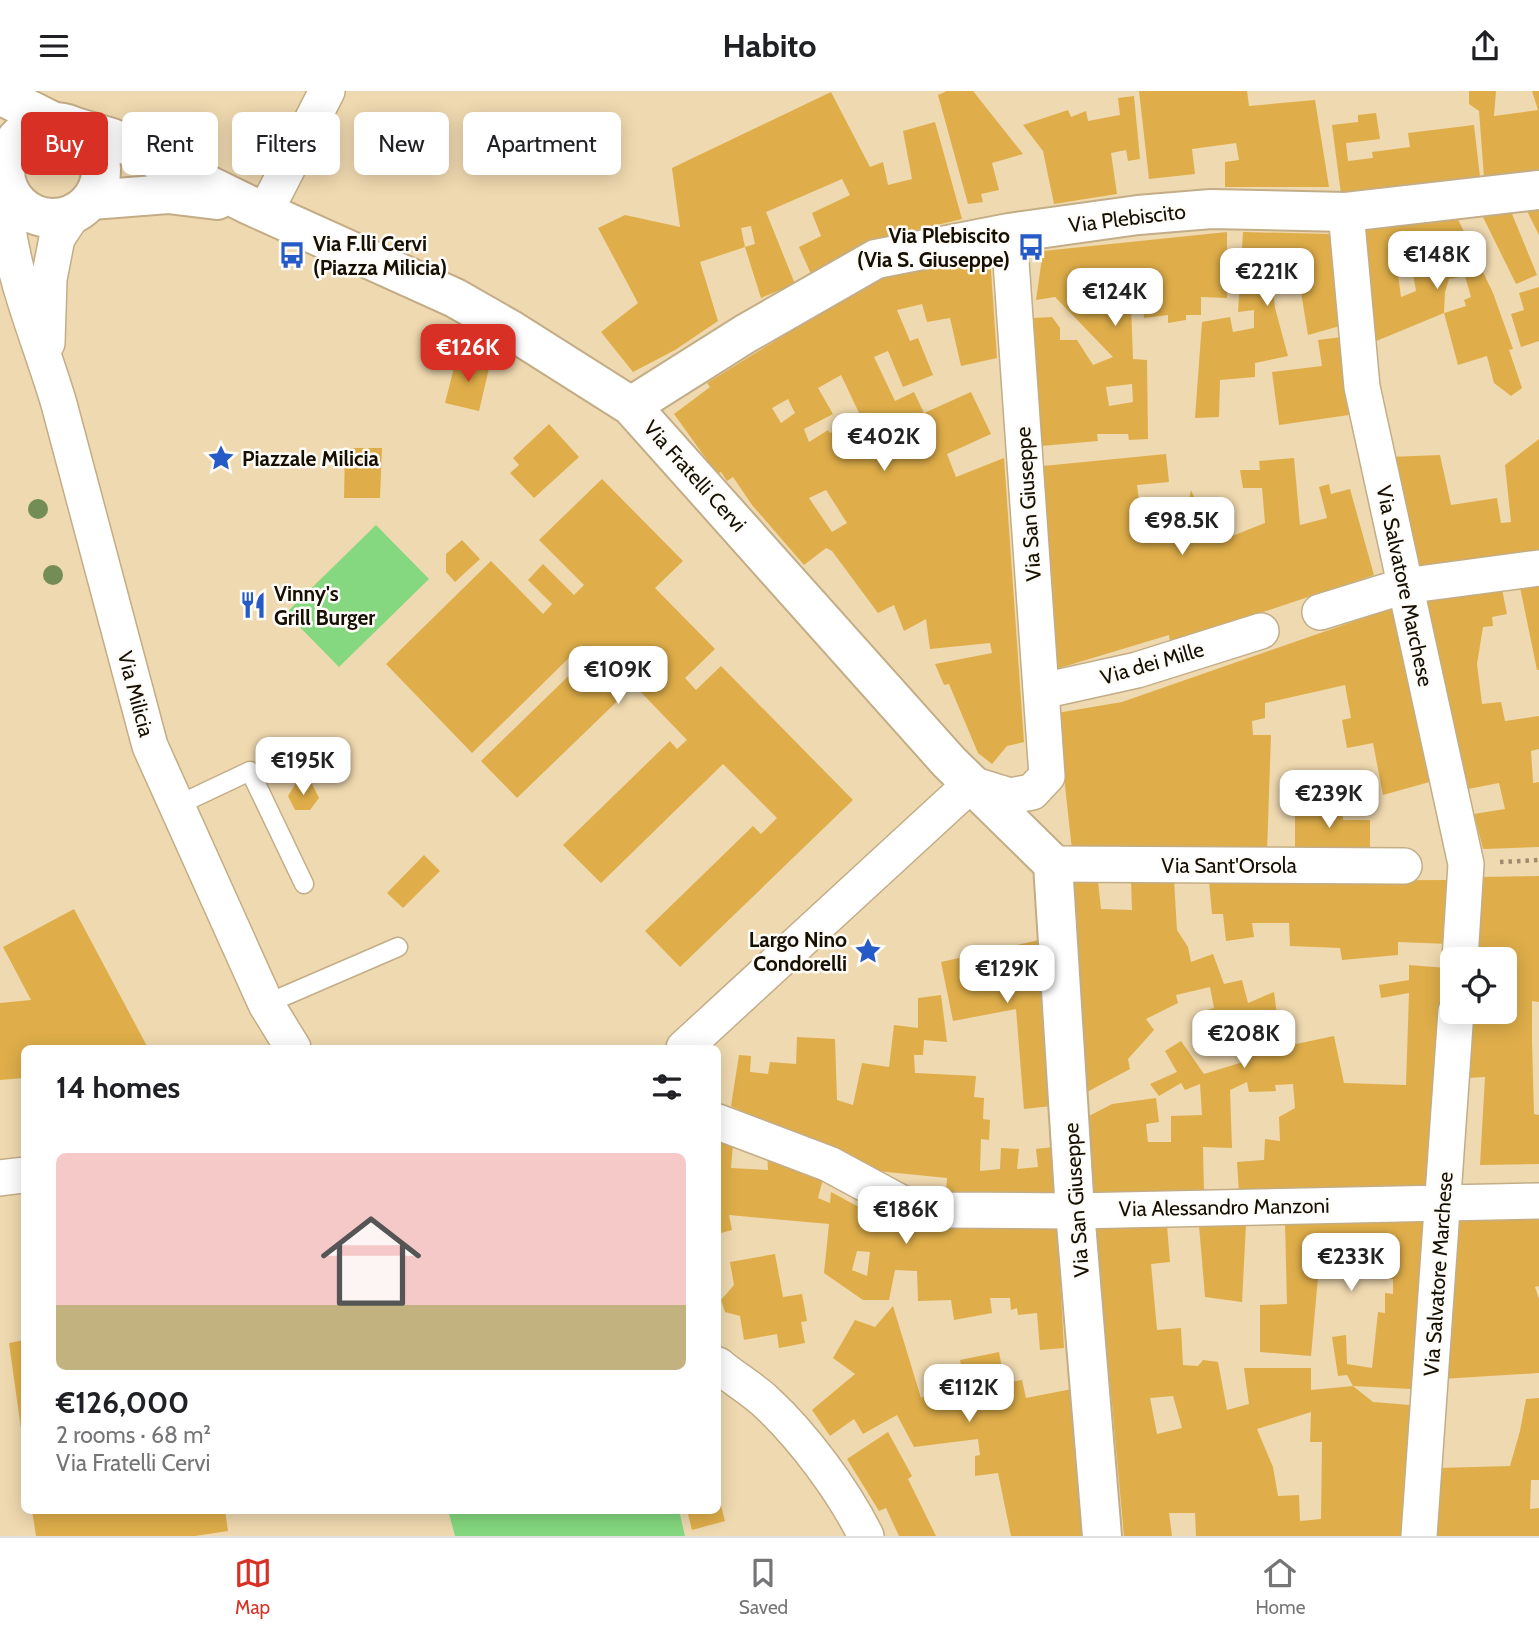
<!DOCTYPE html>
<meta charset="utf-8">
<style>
:root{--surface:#fff;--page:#f6f6f6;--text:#202124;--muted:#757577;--line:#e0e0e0;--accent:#d93025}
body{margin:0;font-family:Cabin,sans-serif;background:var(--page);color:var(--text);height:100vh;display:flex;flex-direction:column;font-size:26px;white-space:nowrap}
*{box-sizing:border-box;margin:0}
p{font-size:23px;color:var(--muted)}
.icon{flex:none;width:38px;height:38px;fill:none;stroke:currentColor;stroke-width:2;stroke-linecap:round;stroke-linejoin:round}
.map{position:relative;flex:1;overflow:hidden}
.drawer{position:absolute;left:21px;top:954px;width:700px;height:469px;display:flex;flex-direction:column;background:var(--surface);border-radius:10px;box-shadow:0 4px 18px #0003}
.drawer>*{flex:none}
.banner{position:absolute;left:21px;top:21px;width:700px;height:63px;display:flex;gap:14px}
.controls{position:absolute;left:1440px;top:856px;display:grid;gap:14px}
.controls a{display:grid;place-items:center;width:77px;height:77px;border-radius:10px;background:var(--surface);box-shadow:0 4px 18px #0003;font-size:35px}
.price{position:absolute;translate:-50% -60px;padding:0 16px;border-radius:14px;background:#fff;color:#222;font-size:23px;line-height:46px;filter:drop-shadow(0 2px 4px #0008)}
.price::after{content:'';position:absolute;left:50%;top:42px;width:21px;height:16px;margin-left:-10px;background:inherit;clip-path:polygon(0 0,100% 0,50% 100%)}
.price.active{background:var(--accent);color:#fff}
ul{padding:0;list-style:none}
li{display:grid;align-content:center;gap:14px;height:371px;padding:0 35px}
li span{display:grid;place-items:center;height:217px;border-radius:10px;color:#555}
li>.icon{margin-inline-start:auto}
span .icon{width:126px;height:126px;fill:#fffc;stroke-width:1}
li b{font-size:30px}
h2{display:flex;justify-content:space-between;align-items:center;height:84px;padding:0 35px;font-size:30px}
.chip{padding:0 24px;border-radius:10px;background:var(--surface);box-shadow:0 4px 18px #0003;font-size:24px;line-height:63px}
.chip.active{background:var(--accent);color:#fff}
header{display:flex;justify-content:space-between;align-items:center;height:91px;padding:0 35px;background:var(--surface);font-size:32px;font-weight:700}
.dock{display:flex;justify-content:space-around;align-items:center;height:98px;border-top:2px solid var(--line);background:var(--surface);font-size:19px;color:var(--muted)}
.dock a{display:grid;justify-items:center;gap:4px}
.dock .active{color:var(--accent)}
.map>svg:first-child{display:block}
.green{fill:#85d87f}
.building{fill:#dfae4a;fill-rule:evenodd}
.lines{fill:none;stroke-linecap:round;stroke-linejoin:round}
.lane-casing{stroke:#c3ad86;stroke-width:21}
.street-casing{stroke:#c3ad86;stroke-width:38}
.secondary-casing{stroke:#c3ad86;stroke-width:42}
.path{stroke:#9d8c6e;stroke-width:4.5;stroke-dasharray:3.5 5;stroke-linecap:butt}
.lane{stroke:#fff;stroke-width:18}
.street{stroke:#fff;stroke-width:35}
.secondary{stroke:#fff;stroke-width:38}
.tree{fill:#738d56}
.labels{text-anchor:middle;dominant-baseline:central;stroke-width:5;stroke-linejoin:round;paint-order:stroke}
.street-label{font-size:21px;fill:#170f02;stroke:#fefcf8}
.poi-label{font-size:21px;font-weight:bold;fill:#170f02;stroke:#fefcf8;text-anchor:start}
</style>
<header><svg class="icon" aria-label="menu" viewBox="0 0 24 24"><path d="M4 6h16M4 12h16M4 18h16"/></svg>Habito<svg class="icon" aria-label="share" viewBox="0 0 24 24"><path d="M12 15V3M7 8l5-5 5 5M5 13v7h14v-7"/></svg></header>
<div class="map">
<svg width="1539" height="1445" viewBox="0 0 1539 1445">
<rect width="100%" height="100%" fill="#efd9b0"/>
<!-- green -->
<path class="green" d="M376,434L429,488L339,576L286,522Z
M448,1419H679L685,1445H455Z"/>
<!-- building -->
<path class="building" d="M947,0H973L1023,63L992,72L999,99L981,103L983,111L968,113L938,4Z
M1139,0H1247L1249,15L1315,9L1329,96H1225V71L1239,69L1236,52L1192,58L1195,83L1149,88Z
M1469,0H1496L1494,25L1538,19L1532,0H1539V80L1484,86L1479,20L1469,13Z
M831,1L870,76L883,71L888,94L912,88L903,40L935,31L962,128L887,146L811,183L799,156L821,145L812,122L850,104L842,88L766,121L795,193L761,207L745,156L755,153L751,135L741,137L745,156L700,171L718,230L675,259L633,281L601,241L638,212L598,137L625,124L680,136L672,77Z
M1134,5L1140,68L1128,70L1126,59L1111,62L1117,103L1054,113L1043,60L1023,34L1068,19L1071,26L1086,20L1088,30L1120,24L1118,7Z
M1376,22L1380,48L1346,52L1348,70L1373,67L1372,61L1410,56L1408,42L1474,34L1480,86L1341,103L1332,34L1358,31V24Z
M1539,115V144L1525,116Z
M1510,118L1537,184L1516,193L1481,122Z
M1456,124L1493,202L1513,258L1509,259L1522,297L1511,305L1494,292L1487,265L1458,274L1444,222L1466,215L1464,209L1471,206L1465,185L1449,188L1445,201L1444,222L1374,251L1366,135ZM1413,182L1416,200L1401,206L1398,184Z
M1227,141V207L1201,206V224H1186V229L1168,232V224L1144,227L1143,214L1131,215L1133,268L1147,269L1148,348L1129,349L1128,343H1097L1098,350L1041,355L1033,227L1052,226L1060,237V249H1077L1093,274L1113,266L1055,206L1036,209L1043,160ZM1132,293L1133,311L1109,315L1106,296Z
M1243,141L1331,143L1340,235L1308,244L1301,201L1273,198L1275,217L1288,265L1255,272V286L1220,289L1219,326L1195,327L1202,231L1230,226L1233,241L1254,237V219L1238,221Z
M990,165L997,267L961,275L950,227L927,231L922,213L897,219L910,250L918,247L933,284L903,296L888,260L874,266L895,310L914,301L924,322L971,301L991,343L947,363L956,386L1004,367L1024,651L1007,655L992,673L978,662L949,593L944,594L935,573L992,562L990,552L930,558L926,528L904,540L894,514L878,522L832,460L826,457L804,474L752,414L733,386L727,390L721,381L717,383L674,323L710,296L707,292L882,184ZM841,284L861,326L830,342L828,339L809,351L804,338L833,323L818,297ZM788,308L795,322L781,332L772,317ZM826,399L847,432L832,441L809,407Z
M1539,196V250L1521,256L1511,223L1524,219L1519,202Z
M1342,246L1349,324L1279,334L1272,281L1322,275L1318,249Z
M457,265L490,273L479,320L445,312Z
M549,333L579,366L534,407L510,382L519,374L513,367Z
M1539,348V461L1418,476L1389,366L1440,364L1451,414L1497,407L1501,432L1511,431L1505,374Z
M345,357H382L380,407H344Z
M1166,363L1169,391L1137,394L1143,440L1183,438L1191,399L1205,430L1218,426L1227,447L1265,432L1262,397H1243L1240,379H1260L1259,370L1294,367L1300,434L1327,427L1319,396L1329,393L1331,403L1350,398L1374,484L1170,552L1169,544L1056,578L1043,375Z
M602,388L683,470L655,497L715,558L685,587L696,599L721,575L853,709L680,876L645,840L753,735L761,743L777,727L723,673L601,792L563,754L670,650L677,658L687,649L634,594L517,707L481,670L587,567L578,558L472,662L386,573L491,470L543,523L552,513L528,489L543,473L574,504L584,494L539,449Z
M462,449L480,468L455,491L446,481V463Z
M1539,493V579H1537L1520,496Z
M1502,498L1507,523L1492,526L1493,535L1483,536L1477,573L1482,613L1501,611L1505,630L1539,625V658L1531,660L1533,692L1539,691V756L1483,758L1474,723L1505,718L1499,692L1468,698L1420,508Z
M1398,515L1433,690L1383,704L1373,652L1347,657L1342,629L1351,627L1345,594L1265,612V627L1252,630L1253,644H1271L1267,762L1072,759L1057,622L1122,611Z
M296,692L312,693L319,707L310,719H295L288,705Z
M1342,707L1343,729H1370V764L1295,763V709Z
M424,764L440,780L403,817L387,802Z
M1539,785V911L1532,910V951L1534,1023L1539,1024V1073L1480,1074L1485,986L1468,987L1472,920H1505V868H1474L1478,786Z
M1174,789L1177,839L1188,856L1191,871L1213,863L1224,893L1242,889L1248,912L1274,901L1278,931L1267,935L1282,956L1334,945L1344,992L1406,994L1409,902L1381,907L1379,894L1409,889V874L1447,877L1434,1102H1239L1237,1071L1264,1069L1265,1048L1280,1050L1279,1026L1295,1017L1293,993L1275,994L1276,1000L1249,1001L1247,991L1230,999L1232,1057L1203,1056L1204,1102L1094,1101L1089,1025L1112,1013L1156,1007L1159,1031L1146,1033L1148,1051H1171V1025L1202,1024L1200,993L1185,999L1181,992L1159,1005L1150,993L1177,981L1165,960L1181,950L1204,983L1243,971L1239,943L1210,952L1200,921L1214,917L1210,896L1176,904L1178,912L1146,928L1154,939L1128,968L1130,978L1087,1001L1073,790H1098L1101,818L1132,819L1131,790Z
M1452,789L1448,853L1398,851V864L1342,869L1340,857L1290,855L1289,832H1252L1254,846L1226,850L1223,823H1212L1209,790Z
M74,818L148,957H24V987L0,989V912L31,909L3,856Z
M1039,849L1051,1015L1024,1018L1016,918L953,930L941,871Z
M941,904L947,951L924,949L923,964H914L915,982L976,985L974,1006L984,1007L983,1028L990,1029L989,1049L981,1048L980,1080L1000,1078L1001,1057L1019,1058L1017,1078L1038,1076L1036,1058L1054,1056L1057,1101L946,1102L947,1087L867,1079L731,1015L739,964L751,965L750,981L768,983L770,971L796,973L797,946L835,948L837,1009L853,1014L862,972L889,976L894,934L918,937V907Z
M718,1049L733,1052L731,1077L768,1079L767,1059L825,1080L818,1107L830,1112L831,1101L868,1121L905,1133L984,1136L1057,1132L1064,1257L1040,1259L1037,1222L1018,1224L1017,1217L1011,1219L1010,1207H990L992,1222L954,1229L951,1209L918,1210L917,1180L895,1179L889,1209H863L824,1182L829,1133L729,1124L732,1139L718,1143ZM857,1160L870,1161L867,1185L852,1179Z
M1454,1125L1539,1126V1195L1535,1196L1539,1208V1282L1442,1288Z
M1423,1129L1411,1298L1353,1295L1347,1284L1338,1285L1332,1246L1346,1244L1347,1273L1372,1277L1378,1221L1385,1222V1202L1393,1203V1188L1318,1186L1311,1265L1260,1261V1214L1287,1213L1285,1132Z
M1246,1133L1242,1211L1205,1206L1199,1134Z
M1167,1134L1170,1171L1151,1173L1157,1239L1181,1237L1183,1274L1198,1275L1203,1269L1218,1271L1227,1319L1249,1313L1244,1277H1311V1299L1353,1295L1373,1311L1410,1314L1401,1445H1196L1195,1422H1169L1172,1445H1124L1096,1136ZM1173,1305L1182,1337L1157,1343L1150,1307ZM1311,1321L1310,1351H1322L1321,1428L1300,1430L1299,1404L1278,1405L1273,1376L1257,1338Z
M775,1163L783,1206L802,1203L807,1230L801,1231L805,1252L779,1257L777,1243L744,1249L740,1225L725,1221L721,1209L734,1194L730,1171Z
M893,1215L921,1307L964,1288L960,1269L999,1261L1005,1292L1022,1289L1026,1307L1072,1298L1084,1445H1011L998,1382L975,1385V1365L980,1364L978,1348L914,1356L897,1324L863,1343L854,1328L830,1345L812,1319L855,1283L833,1267L855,1229L875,1236Z
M24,1249V1352H23L9,1252Z
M1539,1307V1389H1531L1530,1418L1539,1417V1445H1432L1437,1377L1510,1375L1520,1340L1526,1308Z
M888,1341L912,1385L908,1388L936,1445H899L886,1417L879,1420L847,1368Z
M718,1403L725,1430L692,1439L687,1419H718Z
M32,1419H225L228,1440L195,1445H36Z"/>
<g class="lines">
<defs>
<path id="lane" d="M176,715L250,680L304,793
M266,913L398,856"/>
<path id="street" d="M7,93C7,105 5,118 7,131C15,194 41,252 59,313L150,655L266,913L293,957
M265,121L327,0
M1346,121L1362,296L1466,773L1460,868
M47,252L49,188L57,147L73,123
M1320,521L1404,495L1539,477
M1042,600L1137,579L1261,540
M1053,773L1404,775
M684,957L971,693L1010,705L1032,701L1047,685L1009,142
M718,1031L829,1073L903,1113L948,1119L1075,1120L1539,1110
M0,1087L24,1084
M718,1274C733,1287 751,1297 765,1310C803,1345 843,1399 866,1445
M1419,1445L1456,920"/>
<path id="secondary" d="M0,1L10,9L54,31
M5 79a48 48 0 1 1 96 0a48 48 0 1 1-96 0Z
M72,35L112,47L247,113L455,207L511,239L631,315L949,671L1053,773L1075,1120L1102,1445
M91,109L168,103L217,109
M631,315L745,243L876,168L1009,142L1138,124L1211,118L1346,121L1539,99"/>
</defs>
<!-- lane casing -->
<use href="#lane" class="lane-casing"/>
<!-- street casing -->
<use href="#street" class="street-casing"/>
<!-- secondary casing -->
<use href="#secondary" class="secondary-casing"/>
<!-- path -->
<path class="path" d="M1500,771L1539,769"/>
<!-- lane -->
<use href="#lane" class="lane"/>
<!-- street -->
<use href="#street" class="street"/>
<!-- secondary -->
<use href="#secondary" class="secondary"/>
</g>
<!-- trees -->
<g class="tree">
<circle cx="38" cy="418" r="10"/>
<circle cx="53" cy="484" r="10"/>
</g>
<!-- icons -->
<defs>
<symbol id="bus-bare" viewBox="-9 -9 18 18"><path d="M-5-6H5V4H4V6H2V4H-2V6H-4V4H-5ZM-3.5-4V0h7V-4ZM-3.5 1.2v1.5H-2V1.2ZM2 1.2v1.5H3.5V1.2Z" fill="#255ac7" stroke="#fefcf8" stroke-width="2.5" paint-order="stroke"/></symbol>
<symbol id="sight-bare" viewBox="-9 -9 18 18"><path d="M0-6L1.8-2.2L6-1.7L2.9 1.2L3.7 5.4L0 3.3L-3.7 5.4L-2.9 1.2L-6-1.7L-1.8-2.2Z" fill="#255ac7" stroke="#fefcf8" stroke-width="2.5" paint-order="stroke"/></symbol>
<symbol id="restaurant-bare" viewBox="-9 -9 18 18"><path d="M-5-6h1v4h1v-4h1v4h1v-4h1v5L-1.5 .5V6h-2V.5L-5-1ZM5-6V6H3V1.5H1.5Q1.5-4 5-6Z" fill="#255ac7" stroke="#fefcf8" stroke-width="2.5" paint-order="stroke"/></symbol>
</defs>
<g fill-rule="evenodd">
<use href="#bus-bare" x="1012" y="137" width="38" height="38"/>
<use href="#bus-bare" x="273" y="145" width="38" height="38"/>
<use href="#sight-bare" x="202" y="348" width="38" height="38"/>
<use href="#restaurant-bare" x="234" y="495" width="38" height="38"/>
<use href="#sight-bare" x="849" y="841" width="38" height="38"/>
</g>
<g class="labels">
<!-- street labels -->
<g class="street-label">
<text transform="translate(1127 127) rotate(-7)">Via Plebiscito</text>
<text transform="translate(695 385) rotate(48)">Via Fratelli Cervi</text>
<text transform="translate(1028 413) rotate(-94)">Via San Giuseppe</text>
<text transform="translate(1405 495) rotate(78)">Via Salvatore Marchese</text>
<text transform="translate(1152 572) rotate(-16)">Via dei Mille</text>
<text transform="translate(136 603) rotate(75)">Via Milicia</text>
<text x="1229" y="774">Via Sant'Orsola</text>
<text transform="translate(1076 1109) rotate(-94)">Via San Giuseppe</text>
<text transform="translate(1224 1116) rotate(-1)">Via Alessandro Manzoni</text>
<text transform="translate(1438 1183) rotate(-86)">Via Salvatore Marchese</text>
</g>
<!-- poi labels -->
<g class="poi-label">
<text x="1010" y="144" text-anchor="end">Via Plebiscito<tspan x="1010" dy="24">(Via S. Giuseppe)</tspan></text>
<text x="313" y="152">Via F.lli Cervi<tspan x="313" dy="24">(Piazza Milicia)</tspan></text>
<text x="242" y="367">Piazzale Milicia</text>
<text x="274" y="502">Vinny's<tspan x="274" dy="24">Grill Burger</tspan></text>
<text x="847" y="848" text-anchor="end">Largo Nino<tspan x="847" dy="24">Condorelli</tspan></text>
</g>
</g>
</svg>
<div class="controls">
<a><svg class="icon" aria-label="locate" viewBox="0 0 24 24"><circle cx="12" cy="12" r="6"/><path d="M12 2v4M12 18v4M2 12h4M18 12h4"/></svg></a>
</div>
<b class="price" style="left:1437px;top:200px">€148K</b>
<b class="price" style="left:1267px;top:217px">€221K</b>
<b class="price" style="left:1115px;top:237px">€124K</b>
<b class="price active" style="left:468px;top:293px">€126K</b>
<b class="price" style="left:884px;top:382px">€402K</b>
<b class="price" style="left:1182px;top:466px">€98.5K</b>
<b class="price" style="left:618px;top:615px">€109K</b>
<b class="price" style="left:303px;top:706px">€195K</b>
<b class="price" style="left:1329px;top:739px">€239K</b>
<b class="price" style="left:1007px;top:914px">€129K</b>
<b class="price" style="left:1244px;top:979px">€208K</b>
<b class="price" style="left:906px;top:1155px">€186K</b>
<b class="price" style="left:1351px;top:1202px">€233K</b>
<b class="price" style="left:969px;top:1333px">€112K</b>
<div class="banner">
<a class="chip active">Buy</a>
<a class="chip">Rent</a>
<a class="chip">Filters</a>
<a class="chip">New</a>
<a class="chip">Apartment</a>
</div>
<section class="drawer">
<h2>14 homes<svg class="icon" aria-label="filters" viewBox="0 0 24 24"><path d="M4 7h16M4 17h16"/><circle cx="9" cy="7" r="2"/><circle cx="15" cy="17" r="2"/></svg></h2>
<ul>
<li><span style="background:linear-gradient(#f6c9c9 70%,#c2b280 0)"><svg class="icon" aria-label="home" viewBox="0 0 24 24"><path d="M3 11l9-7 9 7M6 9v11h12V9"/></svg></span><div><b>€126,000</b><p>2 rooms · 68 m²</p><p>Via Fratelli Cervi</p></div></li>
</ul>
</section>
</div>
<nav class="dock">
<a class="active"><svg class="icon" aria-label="map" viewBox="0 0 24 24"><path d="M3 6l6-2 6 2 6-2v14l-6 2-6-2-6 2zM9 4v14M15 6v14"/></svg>Map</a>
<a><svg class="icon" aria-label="saved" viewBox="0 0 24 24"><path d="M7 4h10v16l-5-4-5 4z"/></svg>Saved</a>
<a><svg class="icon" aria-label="home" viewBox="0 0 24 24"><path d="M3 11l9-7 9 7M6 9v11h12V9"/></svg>Home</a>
</nav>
